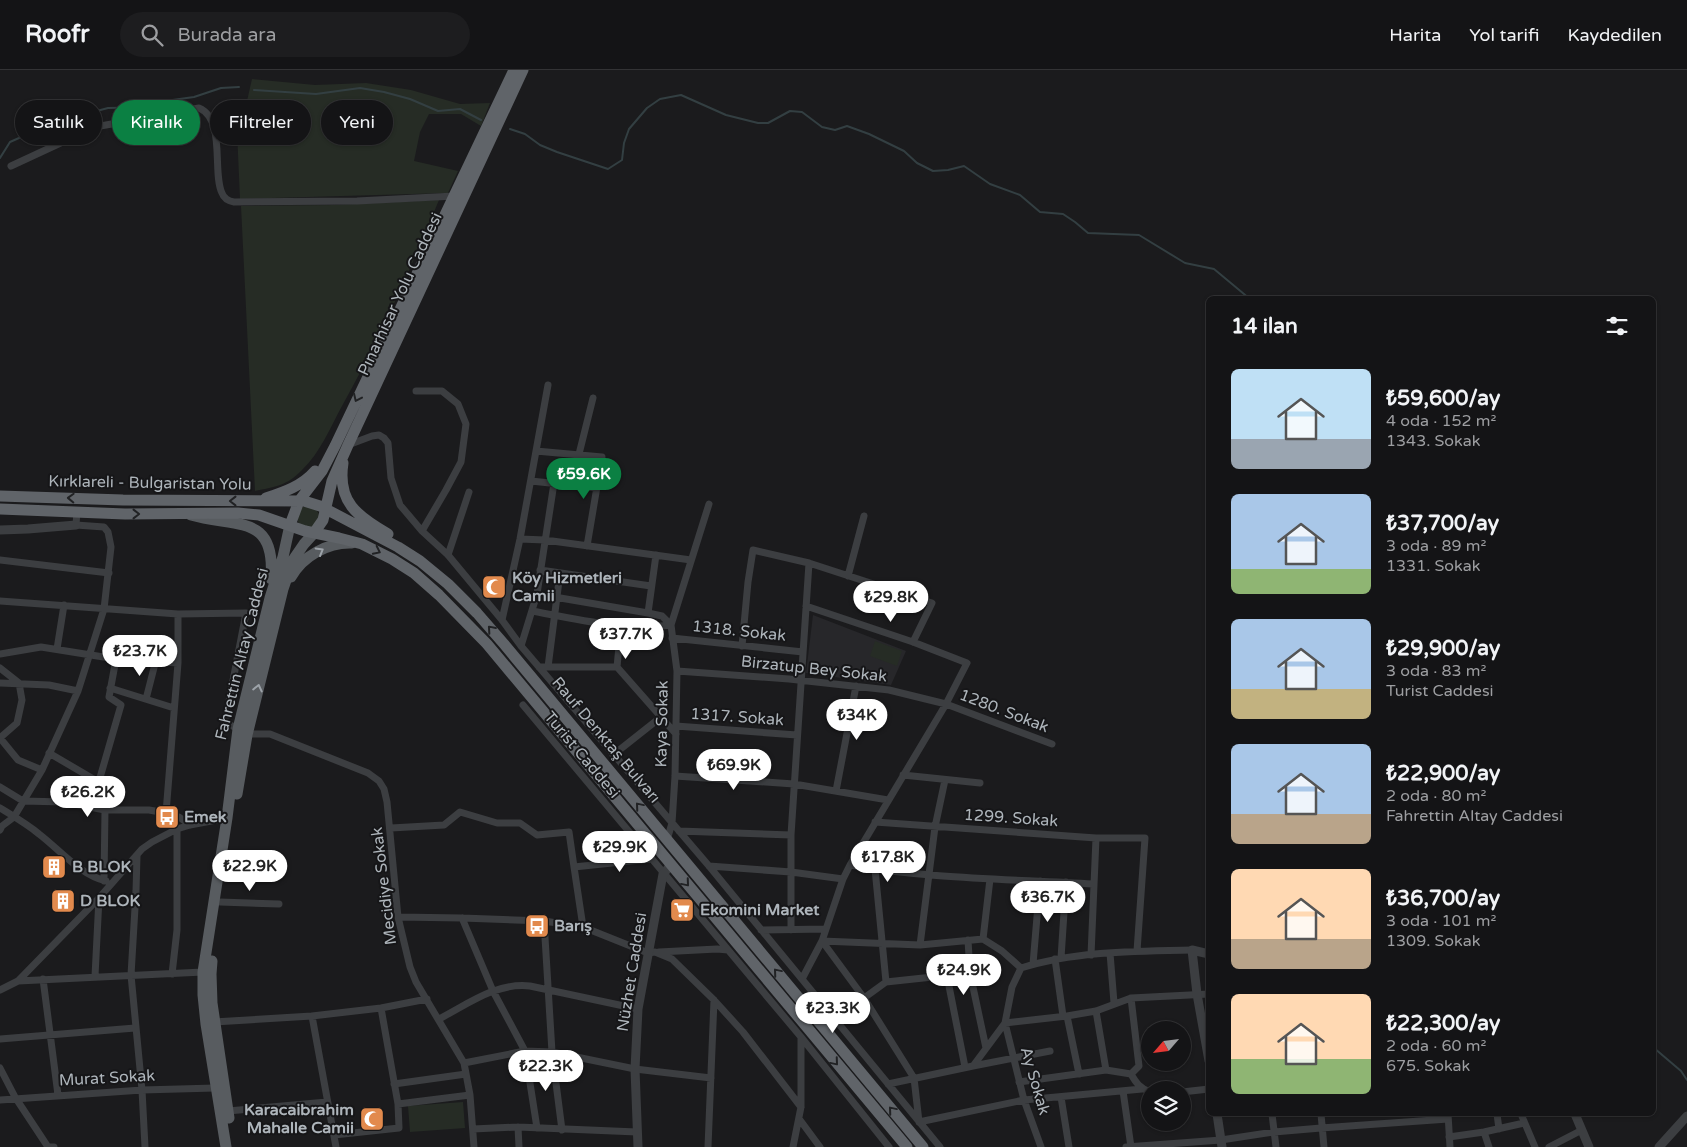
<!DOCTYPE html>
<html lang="tr">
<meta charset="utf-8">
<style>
:root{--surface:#141416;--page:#1d1d1f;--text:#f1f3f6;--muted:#9d9ea1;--line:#333335;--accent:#0b8043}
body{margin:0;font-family:"Varela Round",sans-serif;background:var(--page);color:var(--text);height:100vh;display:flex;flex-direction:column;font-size:19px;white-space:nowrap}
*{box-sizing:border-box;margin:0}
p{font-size:16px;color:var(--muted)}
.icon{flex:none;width:28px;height:28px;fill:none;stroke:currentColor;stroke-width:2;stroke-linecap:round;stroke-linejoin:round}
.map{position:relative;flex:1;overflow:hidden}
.sheet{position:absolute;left:1206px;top:226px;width:450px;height:820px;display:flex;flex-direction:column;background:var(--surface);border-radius:8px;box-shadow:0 1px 4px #0004,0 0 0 1px var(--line)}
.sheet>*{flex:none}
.hud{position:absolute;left:15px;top:30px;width:475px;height:45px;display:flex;gap:10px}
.needle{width:32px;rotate:242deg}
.fabs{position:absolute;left:1141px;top:951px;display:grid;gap:10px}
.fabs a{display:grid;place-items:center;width:50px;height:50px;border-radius:50%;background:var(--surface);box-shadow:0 1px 4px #0004,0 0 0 1px var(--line);font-size:25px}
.price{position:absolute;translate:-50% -42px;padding:0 11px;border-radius:18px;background:#fff;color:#222;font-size:16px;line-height:32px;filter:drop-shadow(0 1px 2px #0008)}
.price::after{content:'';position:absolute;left:50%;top:30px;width:15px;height:11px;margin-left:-8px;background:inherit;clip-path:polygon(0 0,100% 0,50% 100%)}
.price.active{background:var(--accent);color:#fff}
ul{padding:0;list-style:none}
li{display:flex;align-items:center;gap:15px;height:125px;padding:0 25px}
li span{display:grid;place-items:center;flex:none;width:140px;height:100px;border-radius:8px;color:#555}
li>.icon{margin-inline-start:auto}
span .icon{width:60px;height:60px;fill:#fffc;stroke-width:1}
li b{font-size:21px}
h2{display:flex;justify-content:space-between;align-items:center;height:60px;padding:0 25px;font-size:21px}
.tag{padding:0 18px;border-radius:22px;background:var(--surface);box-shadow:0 1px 4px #0004,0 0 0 1px var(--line);font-size:18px;line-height:45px}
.tag.active{background:var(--accent);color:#fff}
header{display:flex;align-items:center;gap:30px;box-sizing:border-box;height:70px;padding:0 25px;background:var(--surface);border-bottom:1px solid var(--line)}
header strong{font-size:24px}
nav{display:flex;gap:28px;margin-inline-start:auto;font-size:18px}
.search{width:350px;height:45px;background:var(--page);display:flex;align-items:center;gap:12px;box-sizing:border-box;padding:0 18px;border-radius:28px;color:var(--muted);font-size:19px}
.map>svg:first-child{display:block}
.built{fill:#27272a}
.green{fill:#262c25}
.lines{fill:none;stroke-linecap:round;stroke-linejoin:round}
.stream{stroke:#333f42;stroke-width:2}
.minor{stroke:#3c3e41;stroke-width:7}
.tertiary{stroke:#3c3e41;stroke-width:9}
.primary{stroke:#585c60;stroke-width:11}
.trunk{stroke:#606469;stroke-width:11}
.oneway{stroke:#212224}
.oneway2{stroke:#9da3a9}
.labels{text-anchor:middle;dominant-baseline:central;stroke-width:4;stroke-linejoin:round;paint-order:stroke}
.street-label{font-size:16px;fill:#aeb5bb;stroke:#161618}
.poi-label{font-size:16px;font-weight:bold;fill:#aeb5bb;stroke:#161618;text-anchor:start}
</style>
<header>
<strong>Roofr</strong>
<div class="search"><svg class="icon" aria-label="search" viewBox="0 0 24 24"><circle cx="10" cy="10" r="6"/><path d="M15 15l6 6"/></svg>Burada ara</div>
<nav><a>Harita</a><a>Yol tarifi</a><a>Kaydedilen</a></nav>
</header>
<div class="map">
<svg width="1687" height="1077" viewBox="0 0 1687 1077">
<rect width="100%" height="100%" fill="#1b1b1d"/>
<!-- built -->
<path class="built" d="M813,545L906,581L891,615L806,603Z"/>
<!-- green -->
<path class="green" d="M252,9L315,15L366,13L411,20L460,34L490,33L481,56L461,44H429L420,62L414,91L458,101L448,123L240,129L236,38L247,31Z
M439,130C410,200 379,270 342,336C330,358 320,383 302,400C287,416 274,417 255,421L241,136L335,135Z
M297 447a11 11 0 1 1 22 0a11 11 0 1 1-22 0Z
M875,571L902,581L897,596L870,586Z
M463,1032L465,1058L410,1062L408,1036Z"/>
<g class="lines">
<!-- stream -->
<path class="stream" d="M254,20L316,24L360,18L384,22L410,29L438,41L460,39L481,50
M510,59L525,64L540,75L557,82L608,99L622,90L624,73L629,59L647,38L660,29L681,25L726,45L758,53H768L790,41L802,42L822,57L835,60L847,56L869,64L904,81L917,93L933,101L948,100L964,96L990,114L1020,125L1040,142L1063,144L1075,152L1088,163L1139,165L1185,193L1214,199L1250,229
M0,88L10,72L37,60L78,46L108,38L150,37L165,31L194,27L221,18L239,17
M1654,978L1681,1001L1687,1010"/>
<!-- minor -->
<path class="minor" d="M11,96L95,57L199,38C226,49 212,103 222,123C224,129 228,131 234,132L357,131L455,126
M416,321H442L458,334L466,354L461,392L446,420L422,461
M348,375L372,366L379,365L384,368L388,373L391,408L400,435L422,461L448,485L502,550L521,576L709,796L940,1077
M536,381L602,387L587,476
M579,384L593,328
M531,411L597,418
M520,469L545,470L691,490
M448,485L469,422
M0,490L109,503
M540,500L651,516
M848,506L864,446
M537,524L648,543L662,546L671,555
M0,531L178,544L246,543L225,652L238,659
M532,541C575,549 626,561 671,555
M648,543L656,485
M502,550L520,469L548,315
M672,568L803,582
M521,576L537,524L554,413
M742,576L748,512L753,480L809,493L932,533L913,572
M57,579L64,535
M0,584L41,577L116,589L178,593
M539,597H617L676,664
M548,597L560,503
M617,597L621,555
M0,598L19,613L22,630L17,653L0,668
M677,601L789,609L889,620L946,634L1052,674
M0,613L49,615L78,621
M110,618L174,638
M146,629L156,590
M523,635L801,967L889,1077
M676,656L797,665
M244,664H270L368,703L379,711L384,719L387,732L398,847L410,897L416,912L464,993L470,1025L474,1077
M0,668L18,690L42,700
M49,683L107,717L105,740L104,811
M613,685L661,647
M903,705L980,713
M675,706L794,714L888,730
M99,711L121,635L109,627L116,589
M0,717L23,731L64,732L105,740H149L166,743L179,747L190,755
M836,721L856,616
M0,738C13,746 27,754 39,764C60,780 80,805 106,811
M166,743L178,593V544
M875,752L1096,768H1145L1137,881
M391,758L444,755L460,742L497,753H520L537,765L569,762L574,797
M0,760L2,756L14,747L42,700L78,621L104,539L111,477L108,462L104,457L76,455L77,441
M679,761L791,765
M667,770L672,753L675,706L677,601L671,555L709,434
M137,786L136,821L131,905L142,1020L145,1077
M850,795C931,809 1012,809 1093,814
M709,796L791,802L843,809
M875,799L886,912
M220,832L279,834
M398,847L462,848L544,851L583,857L648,883L655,882L672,889L714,930L743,962L801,1037
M462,848L493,921L525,981L537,1058
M544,851L552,982L562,1060
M583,857L574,797L650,789
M761,860L826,859
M791,860V765L809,493
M983,869L990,809
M968,870L970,903L986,978
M822,871L864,928L914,1008L919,1052L1024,1030L1142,1019
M822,871L920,875L983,869L1002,881L1021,898
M920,875L935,757L945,710
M659,882L717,879L728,880
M1110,883L1114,933
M1091,885L1096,768
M1061,888L1066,812
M1055,889L1063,946
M1033,894L1040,811
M172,904L177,860V759
M95,906L99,828
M947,906L965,997
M43,909L58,1025
M802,909L822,871L843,809L850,795L946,634L967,593L913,572L806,536
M18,911L203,902
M0,920L18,911L99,828L142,779L152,772L177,759L190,755L227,748
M1096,941L1106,1000
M312,946L336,1077
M1067,946L1079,1004
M439,949C468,934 497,912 530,916L638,939
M837,951L864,928L886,912L970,903
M214,952L312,946L381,938L427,929
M0,969L135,958
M464,993L525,981L552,982L635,999L711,1008
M973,996L1050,981
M0,998L15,1027L48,1077H54
M1131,1004L1139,996L1131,928
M1019,1012L1106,1000L1131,1004C1136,1013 1140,1018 1150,1022
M394,1014L466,1004
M888,1014L973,996L1005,953L1012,917L1021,898C1074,881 1137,881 1192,880
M1123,1021L1131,1077
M1182,1022L1209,1019
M1061,1027L1069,1077
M0,1030L142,1020L215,1018
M398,1034L470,1025
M228,1041L327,1032
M1272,1044L1276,1077
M1321,1044L1324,1077
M1448,1044L1450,1077
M1497,1044L1499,1059
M1521,1044L1535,1077
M800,1050L820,1077
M518,1057L519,1077
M473,1059L518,1057L637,1062
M1484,1062L1489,1077
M334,1065L399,1058L398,1034L381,938
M1449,1067L1484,1062L1524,1053
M708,1077L714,930
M793,1077L801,1037V968
M1041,1077L1024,1030L1005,953L1067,946L1096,941L1131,928L1209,924
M1126,1077L1221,1070L1274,1062L1321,1058L1448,1049
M1549,1077L1582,1060"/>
<!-- tertiary -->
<path class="tertiary" d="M0,460L28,459L76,455
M1209,884L1192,880L1197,924L1209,991
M1217,1044L1222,1077
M1575,1044L1589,1077
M638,1077L635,999L638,939L663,804L671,795
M1659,1077L1687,1046"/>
<!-- primary -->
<path class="primary" d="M191,445C236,458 276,443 271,509
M291,507C303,486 328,472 352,473
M237,724L247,665L283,519L293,490L304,474L314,463
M212,891L211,904L212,933L229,1048
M226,1077L206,954L203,925V902L227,748L238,659L270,528L283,487L290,455"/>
<!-- trunk -->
<path class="trunk" d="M343,393C337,432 357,446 388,464
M0,426L123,430L304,431L320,436L398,477L420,491L448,514L477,543L504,574L923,1077
M266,428C284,422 302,416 315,401
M0,439L125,444L238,443L259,445L305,461L339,468L362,474L392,489L414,503L439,525L487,574L907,1077
M290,455L299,431L322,401L335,376L514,0
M314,463L323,450L332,411L348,375L523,0"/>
</g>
<!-- one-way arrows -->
<defs><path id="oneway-chevron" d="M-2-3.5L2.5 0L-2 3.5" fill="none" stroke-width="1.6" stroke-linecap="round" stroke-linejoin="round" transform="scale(1.25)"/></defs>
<g class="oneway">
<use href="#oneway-chevron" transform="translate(357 328) rotate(115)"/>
<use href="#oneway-chevron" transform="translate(71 428) rotate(-178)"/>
<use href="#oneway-chevron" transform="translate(233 431) rotate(-180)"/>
<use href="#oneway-chevron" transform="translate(136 444)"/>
<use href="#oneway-chevron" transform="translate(377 481) rotate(26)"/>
<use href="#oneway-chevron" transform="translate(491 559) rotate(-131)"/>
<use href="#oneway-chevron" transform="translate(639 736) rotate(-130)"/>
<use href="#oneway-chevron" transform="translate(686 813) rotate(50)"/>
<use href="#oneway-chevron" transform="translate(777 902) rotate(-130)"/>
<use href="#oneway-chevron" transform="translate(835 992) rotate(50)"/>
<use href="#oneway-chevron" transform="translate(892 1040) rotate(-130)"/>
</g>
<g class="oneway2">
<use href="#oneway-chevron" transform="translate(320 481) rotate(-30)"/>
<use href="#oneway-chevron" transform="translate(258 618) rotate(-77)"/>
</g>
<!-- icons -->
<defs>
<symbol id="mosque-square" viewBox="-11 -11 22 22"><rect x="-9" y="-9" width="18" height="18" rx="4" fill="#e28a4d" stroke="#161618"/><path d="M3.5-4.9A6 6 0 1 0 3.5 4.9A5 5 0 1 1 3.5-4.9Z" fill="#fff"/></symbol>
<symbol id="bus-square" viewBox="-11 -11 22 22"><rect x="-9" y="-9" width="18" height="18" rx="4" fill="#e28a4d" stroke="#161618"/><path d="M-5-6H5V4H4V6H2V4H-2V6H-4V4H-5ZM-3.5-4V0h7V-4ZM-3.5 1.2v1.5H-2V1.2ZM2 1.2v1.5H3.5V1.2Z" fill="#fff"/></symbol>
<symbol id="building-square" viewBox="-11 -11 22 22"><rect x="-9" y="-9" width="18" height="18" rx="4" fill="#e28a4d" stroke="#161618"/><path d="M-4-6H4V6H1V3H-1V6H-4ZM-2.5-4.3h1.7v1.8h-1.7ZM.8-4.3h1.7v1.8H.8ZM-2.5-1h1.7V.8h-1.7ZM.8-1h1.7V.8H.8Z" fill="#fff"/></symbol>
<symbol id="supermarket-square" viewBox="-11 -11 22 22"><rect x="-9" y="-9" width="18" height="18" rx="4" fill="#e28a4d" stroke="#161618"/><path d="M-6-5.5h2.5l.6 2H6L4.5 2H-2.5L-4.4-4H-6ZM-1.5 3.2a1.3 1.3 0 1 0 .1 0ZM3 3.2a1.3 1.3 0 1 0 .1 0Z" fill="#fff"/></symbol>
</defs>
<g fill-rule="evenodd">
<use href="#mosque-square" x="480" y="503" width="28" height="28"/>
<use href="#bus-square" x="153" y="733" width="28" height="28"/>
<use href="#building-square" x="40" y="783" width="28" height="28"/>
<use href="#building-square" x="49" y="817" width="28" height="28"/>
<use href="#supermarket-square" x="668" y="826" width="28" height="28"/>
<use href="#bus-square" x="523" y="842" width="28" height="28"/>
<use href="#mosque-square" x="358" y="1035" width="28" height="28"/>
</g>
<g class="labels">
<!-- street labels -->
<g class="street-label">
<text transform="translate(400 224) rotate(-65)">Pınarhisar Yolu Caddesi</text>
<text transform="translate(150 413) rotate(1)">Kırklareli - Bulgaristan Yolu</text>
<text transform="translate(739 561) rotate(6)">1318. Sokak</text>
<text transform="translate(242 584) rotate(-76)">Fahrettin Altay Caddesi</text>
<text transform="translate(814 599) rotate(6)">Birzatup Bey Sokak</text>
<text transform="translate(1004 641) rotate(21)">1280. Sokak</text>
<text transform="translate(737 647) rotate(4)">1317. Sokak</text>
<text transform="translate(662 654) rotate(-89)">Kaya Sokak</text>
<text transform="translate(606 670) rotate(50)">Rauf Denktaş Bulvarı</text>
<text transform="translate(582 685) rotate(50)">Turist Caddesi</text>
<text transform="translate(1011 748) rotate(4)">1299. Sokak</text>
<text transform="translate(384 816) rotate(-97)">Mecidiye Sokak</text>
<text transform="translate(632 902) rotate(-81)">Nüzhet Caddesi</text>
<text transform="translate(107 1008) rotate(-3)">Murat Sokak</text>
<text transform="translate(1035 1011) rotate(74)">Ay Sokak</text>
</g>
<!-- poi labels -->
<g class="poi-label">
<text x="512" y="508">Köy Hizmetleri<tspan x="512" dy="18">Camii</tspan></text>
<text x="184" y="747">Emek</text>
<text x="72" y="797">B BLOK</text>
<text x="80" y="831">D BLOK</text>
<text x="700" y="840">Ekomini Market</text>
<text x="554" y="856">Barış</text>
<text x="354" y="1040" text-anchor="end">Karacaibrahim<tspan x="354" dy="18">Mahalle Camii</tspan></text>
</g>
</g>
</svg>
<div class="fabs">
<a><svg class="needle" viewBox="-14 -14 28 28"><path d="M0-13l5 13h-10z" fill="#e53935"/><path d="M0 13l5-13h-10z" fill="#9d9ea1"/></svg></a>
<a><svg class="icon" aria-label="layers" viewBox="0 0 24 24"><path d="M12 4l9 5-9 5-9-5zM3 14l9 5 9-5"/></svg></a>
</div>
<b class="price active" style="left:584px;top:430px">₺59.6K</b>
<b class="price" style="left:891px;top:553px">₺29.8K</b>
<b class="price" style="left:626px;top:590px">₺37.7K</b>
<b class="price" style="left:140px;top:607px">₺23.7K</b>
<b class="price" style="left:857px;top:671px">₺34K</b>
<b class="price" style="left:734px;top:721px">₺69.9K</b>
<b class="price" style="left:88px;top:748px">₺26.2K</b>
<b class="price" style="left:620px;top:803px">₺29.9K</b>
<b class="price" style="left:888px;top:813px">₺17.8K</b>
<b class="price" style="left:250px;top:822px">₺22.9K</b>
<b class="price" style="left:1048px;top:853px">₺36.7K</b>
<b class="price" style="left:964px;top:926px">₺24.9K</b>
<b class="price" style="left:833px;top:964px">₺23.3K</b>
<b class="price" style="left:546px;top:1022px">₺22.3K</b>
<div class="hud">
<a class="tag">Satılık</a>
<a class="tag active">Kiralık</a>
<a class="tag">Filtreler</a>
<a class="tag">Yeni</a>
</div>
<section class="sheet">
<h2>14 ilan<svg class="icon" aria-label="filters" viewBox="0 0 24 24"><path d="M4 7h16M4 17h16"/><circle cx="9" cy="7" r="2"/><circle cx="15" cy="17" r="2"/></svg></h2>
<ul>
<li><span style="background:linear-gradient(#bfe0f5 70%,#9aa5b1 0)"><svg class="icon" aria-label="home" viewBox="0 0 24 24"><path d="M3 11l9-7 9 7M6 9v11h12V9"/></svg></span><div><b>₺59,600/ay</b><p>4 oda · 152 m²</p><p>1343. Sokak</p></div></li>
<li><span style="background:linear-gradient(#a9c7e8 75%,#8fb573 0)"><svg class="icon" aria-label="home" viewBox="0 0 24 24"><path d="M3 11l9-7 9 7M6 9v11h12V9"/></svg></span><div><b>₺37,700/ay</b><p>3 oda · 89 m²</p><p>1331. Sokak</p></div></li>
<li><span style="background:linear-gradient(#a9c7e8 70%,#c2b280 0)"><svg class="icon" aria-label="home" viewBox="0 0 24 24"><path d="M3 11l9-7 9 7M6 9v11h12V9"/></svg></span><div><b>₺29,900/ay</b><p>3 oda · 83 m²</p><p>Turist Caddesi</p></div></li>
<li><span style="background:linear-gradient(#a9c7e8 70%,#b9a48a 0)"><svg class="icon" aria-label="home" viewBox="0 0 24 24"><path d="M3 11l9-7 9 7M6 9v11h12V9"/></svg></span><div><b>₺22,900/ay</b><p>2 oda · 80 m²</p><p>Fahrettin Altay Caddesi</p></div></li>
<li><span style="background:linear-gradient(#ffd9b3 70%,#b9a48a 0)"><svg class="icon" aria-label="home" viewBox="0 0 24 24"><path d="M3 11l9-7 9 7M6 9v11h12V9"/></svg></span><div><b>₺36,700/ay</b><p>3 oda · 101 m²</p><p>1309. Sokak</p></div></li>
<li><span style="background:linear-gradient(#ffd9b3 65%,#8fb573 0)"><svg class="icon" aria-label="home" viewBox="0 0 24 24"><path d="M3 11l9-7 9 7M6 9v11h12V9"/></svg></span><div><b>₺22,300/ay</b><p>2 oda · 60 m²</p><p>675. Sokak</p></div></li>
</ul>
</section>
</div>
